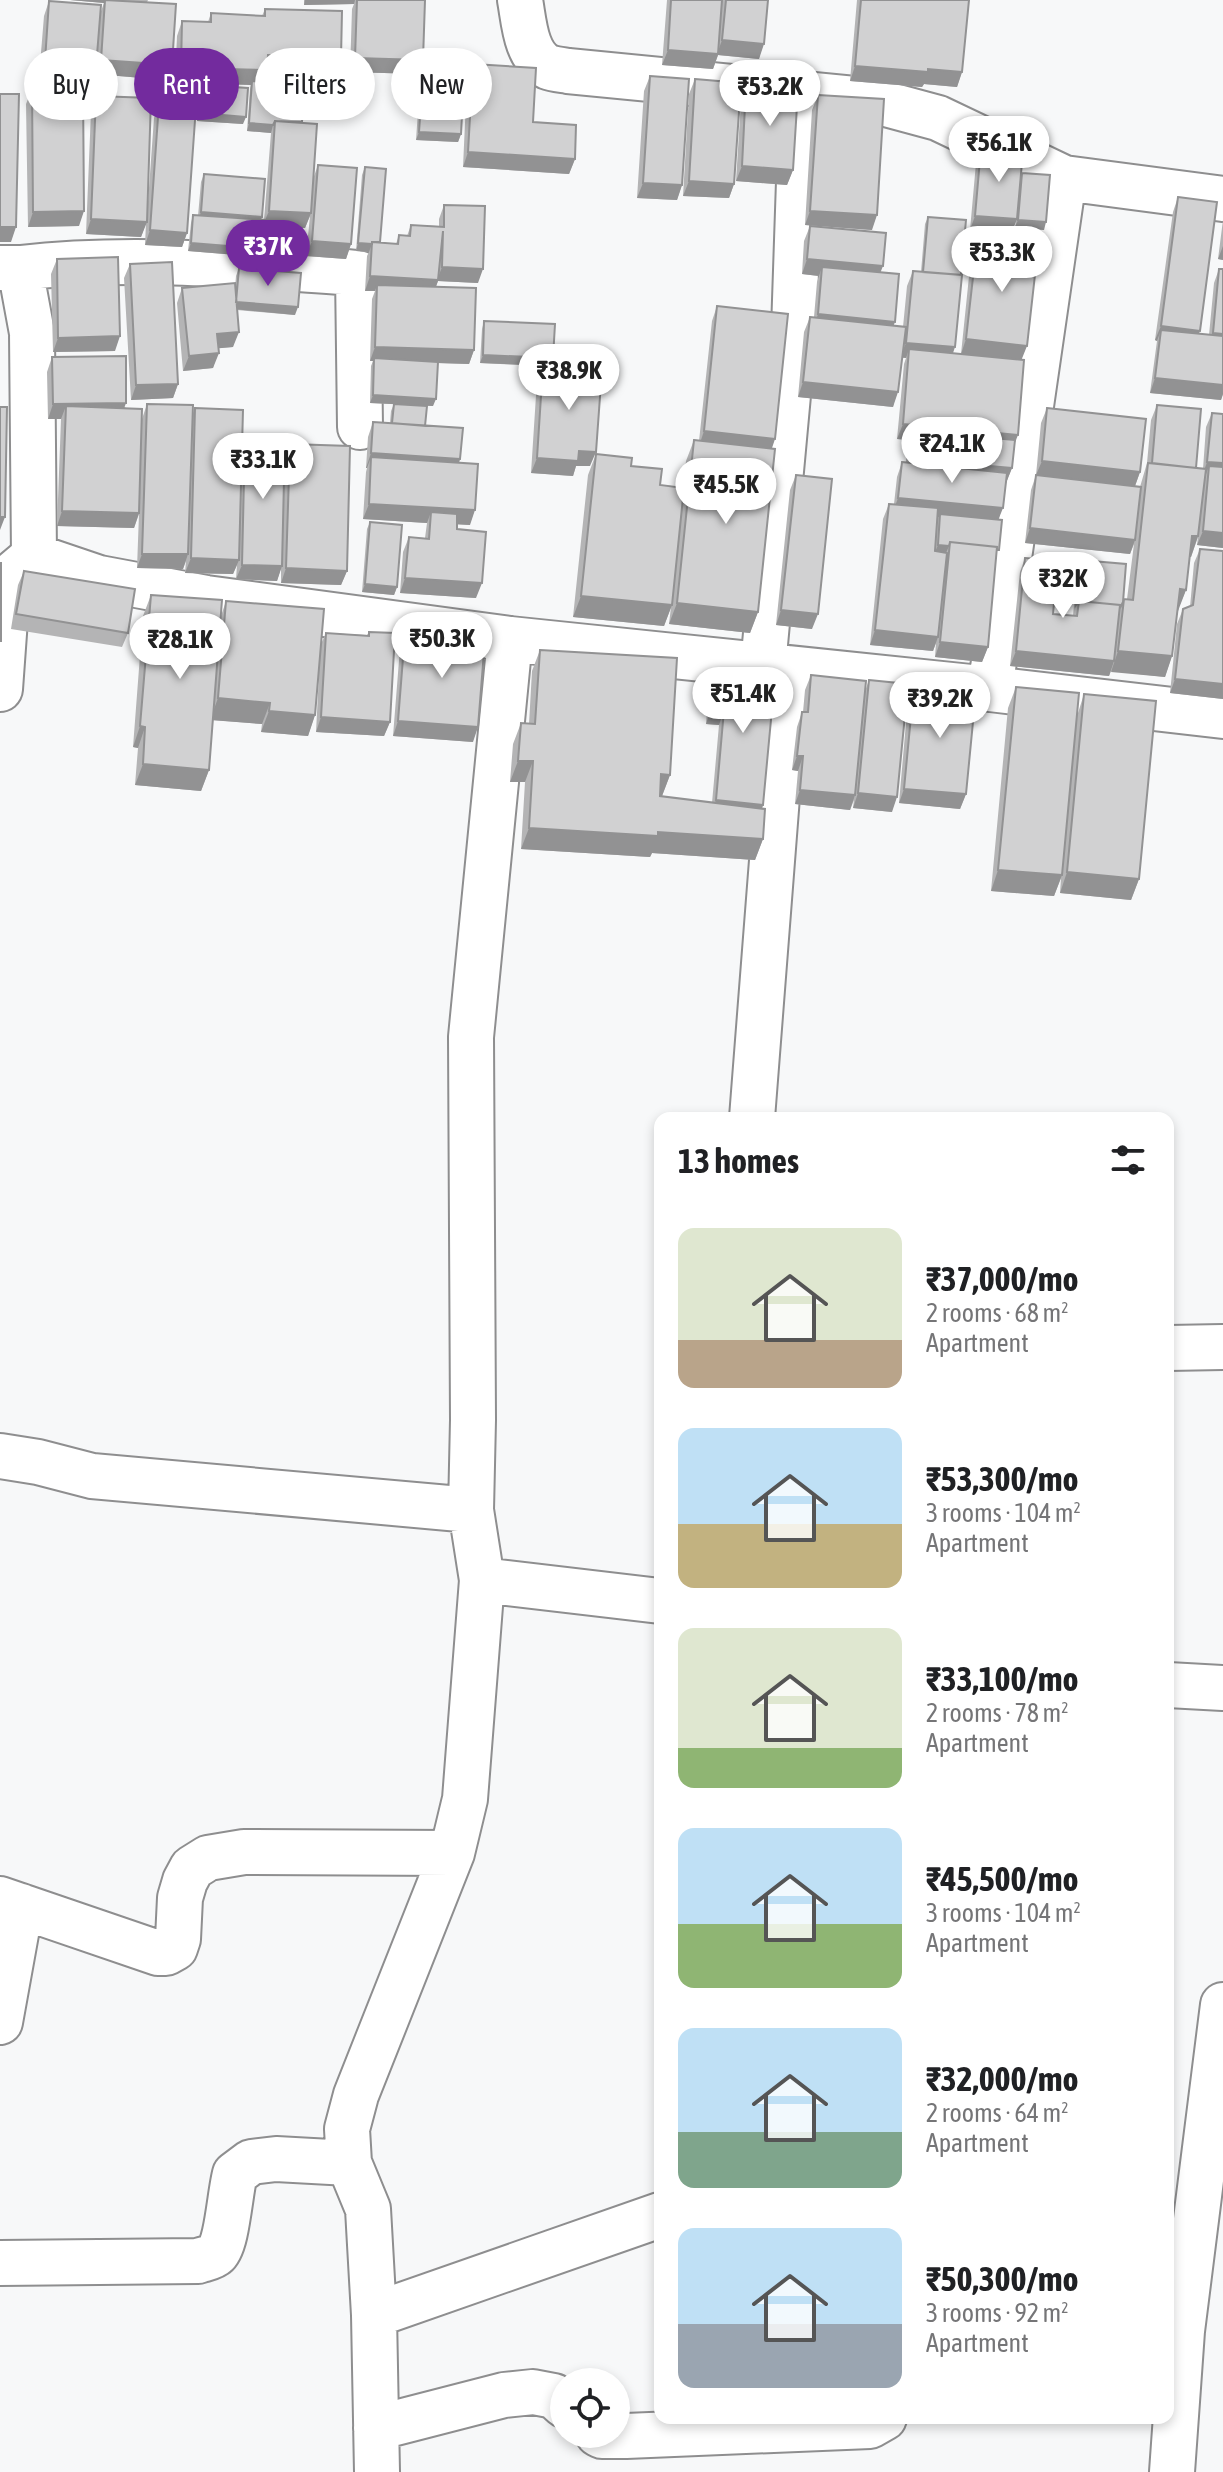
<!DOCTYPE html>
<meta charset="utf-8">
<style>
:root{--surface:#fff;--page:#f2f2f2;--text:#202124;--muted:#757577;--accent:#732b9e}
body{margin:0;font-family:"Asap Condensed",sans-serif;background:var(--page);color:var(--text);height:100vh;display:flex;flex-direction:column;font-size:30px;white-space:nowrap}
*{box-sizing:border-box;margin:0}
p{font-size:26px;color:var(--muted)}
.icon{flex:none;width:44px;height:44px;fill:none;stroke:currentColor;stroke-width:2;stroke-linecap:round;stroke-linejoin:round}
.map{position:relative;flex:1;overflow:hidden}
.panel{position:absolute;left:654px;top:1112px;width:520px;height:1312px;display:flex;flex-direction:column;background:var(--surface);border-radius:16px;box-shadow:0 4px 12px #0003}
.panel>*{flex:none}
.guide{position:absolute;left:24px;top:48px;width:510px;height:72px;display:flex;gap:16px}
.tools{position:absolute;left:550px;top:2368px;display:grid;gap:16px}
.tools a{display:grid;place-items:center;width:80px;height:80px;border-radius:50%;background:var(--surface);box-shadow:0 4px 12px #0003;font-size:40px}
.price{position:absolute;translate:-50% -68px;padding:0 18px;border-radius:28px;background:#fff;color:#222;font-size:26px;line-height:52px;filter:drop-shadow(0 2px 4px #0008)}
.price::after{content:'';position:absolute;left:50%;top:48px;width:24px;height:18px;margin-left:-12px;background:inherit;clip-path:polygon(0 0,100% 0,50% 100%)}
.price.current{background:var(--accent);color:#fff}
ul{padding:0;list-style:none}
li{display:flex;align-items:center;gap:24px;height:200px;padding:0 24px}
li span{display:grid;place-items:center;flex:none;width:224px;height:160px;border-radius:16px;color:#555}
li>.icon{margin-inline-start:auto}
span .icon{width:96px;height:96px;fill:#fffc;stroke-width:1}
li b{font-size:34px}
h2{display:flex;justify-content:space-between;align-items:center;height:96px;padding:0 24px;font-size:34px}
.tag{padding:0 28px;border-radius:36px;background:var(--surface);box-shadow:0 4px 12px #0003;font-size:28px;line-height:72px}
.tag.current{background:var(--accent);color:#fff}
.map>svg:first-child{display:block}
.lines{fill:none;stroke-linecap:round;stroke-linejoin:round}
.minor-casing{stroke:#8e8e8f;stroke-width:48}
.minor{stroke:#fff;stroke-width:44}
.wall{fill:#b4b4b5}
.shaded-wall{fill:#929293}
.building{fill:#d1d1d2;stroke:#929293;stroke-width:2}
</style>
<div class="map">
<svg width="1223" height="2472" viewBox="0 0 1223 2472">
<rect width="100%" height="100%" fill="#f7f8f9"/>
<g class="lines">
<defs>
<path id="minor" d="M520,0C524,21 525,56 548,67C553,69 562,70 568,71L875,101L938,118L1064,178L1223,199
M0,268H20L32,333L34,556L99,578L206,598L510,639L990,689L1223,716
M20,268C133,255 245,266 358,273L360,427
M763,666L794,330L802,92
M0,689L8,578L34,556
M990,689L1064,178
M752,1118L787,668
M1168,1348L1223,1347
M0,1456L38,1462L92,1476L471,1510
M482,1580L660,1601
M1168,1685L1223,1688
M0,1899L158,1953H166L175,1948L178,1939L180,1898L185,1881L192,1868L208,1858L244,1852L452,1853
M0,2022L21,1906
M0,2263L198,2261C203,2259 212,2258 216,2254C227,2246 230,2191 235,2174L251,2162L276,2159L349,2163
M374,2315L660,2215
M376,2428L504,2395L533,2392L554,2396L564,2405
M598,2434L602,2436H626L870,2426L884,2418
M377,2472L374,2315L368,2209L349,2163L347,2129L356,2095L452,1853L465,1799L482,1580L471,1510L473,1420L471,1037L510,639
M1172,2472L1182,2331L1223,2005"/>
</defs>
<!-- minor casing -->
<use href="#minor" class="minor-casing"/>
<!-- minor -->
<use href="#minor" class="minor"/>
</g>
<!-- wall -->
<path class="wall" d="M70,0H148L147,2L172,65L166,80L95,74L100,14L104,3Z
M304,0H425L423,60L418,74L350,72L352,9L354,4L304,5Z
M667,0H768L759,59L718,55L713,69L662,65Z
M857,0H969L962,72L957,87L924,84L922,87L850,81Z
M49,1L95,80L89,94H83L79,226L28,227L26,104L32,89H38L44,16Z
M265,9L341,58L336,73L267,70L263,82L302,122L313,179L318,165L351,244L346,259L306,256L310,216L305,228L266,225L261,257L188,251L191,223L193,215L198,216L201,182L204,174L261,220H264L271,133L247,131L250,89L251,85L175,82L177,36L182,21L208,22L211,13L262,16Z
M473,64L533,122L575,159L569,174L463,167L467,79Z
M423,75L461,134L458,142L416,140L420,82Z
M650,76L682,185L677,200L637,198L644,91Z
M695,79L734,184L729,198L683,196L689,94Z
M202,85L243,124L197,121L199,92Z
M746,86L793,170L787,185L736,181L741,101Z
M818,95L872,230L805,225L812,110Z
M96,96L147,216L154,118L159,103L187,233L182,247L145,245L146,223L141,237L86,234L91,111Z
M981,148L1020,178L1022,173L1044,230L1015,227L1016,221L1011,234L970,230L976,163Z
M365,167L380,242L396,244L399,235L407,236L411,225L439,226V219L444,205L478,283L438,281L436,286L474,350L469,364L438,363L433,406L412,405L425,426L460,459L459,463L470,525L457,524V529L476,598L400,593L403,552L409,537L425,538L427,523L363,519L366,472L367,468H366L368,437L373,422L390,423L391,411L394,404L370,403L371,366L373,361H370L372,299L375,291H365L367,256L369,252L356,251L362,175Z
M1178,197L1199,334L1209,335L1214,283L1219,269H1223V394L1221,400L1150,393L1157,341L1155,340L1173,212Z
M928,217L953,353L961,354L971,257L977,242L1022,360L1012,468L1006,483H1005L999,519L988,647L982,662L935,657L936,643L933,651L870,645L883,519L889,504H894L897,477L902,462H906L907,445L909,440L897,439L904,364L906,358H902L893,407L798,397L804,332L810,317H814L817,282L819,276L802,274L804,241L810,226L880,272L893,326L903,327L907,286L913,271L921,272L925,224Z
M1223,220V260L1218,259Z
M57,259L115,351L53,352L51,274Z
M130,264L178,384L173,398L131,400L124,278Z
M239,268L295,315L237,310L233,347L218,348L213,368L183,371L177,303L182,288H235L236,276Z
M717,306L771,449L758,612L750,633L669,624L671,607L664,626L573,617L588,475L596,454L631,466L660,485L683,487L686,461L694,440L699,441L712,321Z
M484,321L551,366L590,466H576L573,476L531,473L537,380L542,366L480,363L482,329Z
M52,357L142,419L147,404L192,416L195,408L242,444L245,435L285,457L290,444L347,571L341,585L281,583V568L277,581L236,579L237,565L233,574L185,573L186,561L183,569L137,568L139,514L134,528L57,526L61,419H48L47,372Z
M1157,405L1196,468L1203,469L1206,427L1212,413L1223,548L1197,545L1198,537L1191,557H1190L1186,590L1177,611L1172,656L1165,677L1111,671L1109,676L1010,666L1020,572L1025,558L1053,614L1073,616L1077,568L1080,560L1123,602L1127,599L1134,544L1130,554L1025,543L1031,490L1036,475L1041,423L1047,408L1140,472L1135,486L1140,487L1147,463L1151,420Z
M796,475L812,629L776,625L790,490Z
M370,522L397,587L394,595L362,592L367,529Z
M1200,549L1223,551V699L1170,693L1177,624L1183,609L1190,607L1194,563Z
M24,571L128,633L122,647L11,629L18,585Z
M151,595L221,616L226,601L321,644L326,633L367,635L369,632L390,722L384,736L316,732L319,674L315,715L308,736L261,732L262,724L213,720L209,770L201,791L135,785L138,748L133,747L143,616Z
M405,633L473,742L393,736L400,648Z
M540,650L670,775L662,796L712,803L719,725L706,724L709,686L714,671L763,805L762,809L763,839L755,860L652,853L650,857L521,849L525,782H510L513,744L521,723L529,724L532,671Z
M811,675L865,691L869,680L892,812L853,808L854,800L850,810L795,804L798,771L792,770L797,727L802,712H803L805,690Z
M914,685L966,794L960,809L899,803L908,700Z
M1016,687L1078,713L1084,694L1139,879L1131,900L1060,893L1061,878L1054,896L991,891L1008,708Z"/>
<!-- shaded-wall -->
<path class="shaded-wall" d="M70,0H105L104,3Z
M305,0H355L354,4L304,5Z
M722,40L764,44L759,59L718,55L713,69L662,65L668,50L717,54Z
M268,55L341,58L336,73L267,70L262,85L252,81L251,85L175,82L181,68Z
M355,58L423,60L418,74L350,72Z
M101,60L172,65L166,80L95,74Z
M855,66L928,69L962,72L957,87L924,84L922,87L850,81Z
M44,76L95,80L89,94L38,91Z
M199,113L246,117L243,124L197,121Z
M249,123L273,125L271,133L247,131Z
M419,132L461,134L458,142L416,140Z
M468,152L575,159L569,174L463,167Z
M742,166L793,170L787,185L736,181Z
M689,181L734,184L729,198L683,196Z
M643,183L682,185L677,200L637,198Z
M84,211L79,226L28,227L33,212Z
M269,211L311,213L305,228L263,225Z
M810,211L877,215L872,230L805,225Z
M201,212L262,217L260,224L198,220Z
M975,216L1017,219L1011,234L970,230Z
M91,219L147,222L141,237L86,234Z
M1018,220L1046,222L1044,230L1015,227Z
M0,227H16L11,242H0Z
M150,230L187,233L182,247L145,245Z
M312,241L351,244L346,259L306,256Z
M191,243L264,249L261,257L188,251Z
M358,243L372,244L369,252L356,251Z
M1223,246V260L1218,259Z
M807,259L883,266L877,281L822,267L819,276L802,274Z
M442,267L483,269L478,283L438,281L433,295L377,285L375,291H365L370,276L437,280Z
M236,302L298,307L295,315L233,309Z
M818,314L895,322L889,337L813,329Z
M1161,326L1200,331L1194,345L1161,330L1157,341L1155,340Z
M239,332L233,347L211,349L217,334Z
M120,336L115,351L53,352L58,338Z
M966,339L1027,346L1021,361L961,354Z
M906,343L955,347L950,362L909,349L906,358L900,357Z
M375,347L474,350L469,364L374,361V358L373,361H370Z
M219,353L213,368L183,371L189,356Z
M483,355L553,358L550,366L480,363Z
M1155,378L1223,385V394L1221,400L1150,393Z
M803,382L898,392L893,407L798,397Z
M178,384L173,398L131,400L136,385Z
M373,395L436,399L433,406L370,403Z
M126,403L121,417L66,406L61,419H48L53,404Z
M903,424L1018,435L1012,450L913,431L909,440L897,439Z
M704,431L775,439L770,454L699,446Z
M579,451L596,452L590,466H576L573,476L531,473L537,458Z
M371,453L460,459L455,474L371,457L367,468H366Z
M910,459L1012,468L1006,483L905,473Z
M1042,461L1140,472L1135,486L1036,475Z
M1207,462L1223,463V478L1209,466L1205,477H1202Z
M898,498L1003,508L997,523L940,514L939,517L893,512Z
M369,504L475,510L470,525L430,523L431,512L427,523L363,519Z
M62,511L139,513L134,528L57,526Z
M0,517H5L0,530Z
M1030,528L1135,540L1130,554L1025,543Z
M1203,531L1223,533V548L1197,545Z
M1192,536H1198L1191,557H1184Z
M938,545L949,546L946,553L935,552Z
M142,554H188L183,569L137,568Z
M191,558L239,560L233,574L185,573Z
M242,565L282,566L277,581L236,579Z
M286,568L347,571L341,585L281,583Z
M405,578L482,583L476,598L400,593Z
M365,584L397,587L394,595L362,592Z
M1180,589L1186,590L1178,611L1172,610Z
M581,596L672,605L664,626L573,617Z
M677,603L758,612L750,633L669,624Z
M781,610L818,614L812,629L776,625Z
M875,630L938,637L933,651L870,645Z
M940,642L988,647L982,662L935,657Z
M1016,651L1114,661L1109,676L1010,666Z
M1118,651L1172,656L1165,677L1111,672Z
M1175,679L1223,684V699L1170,693Z
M218,698L270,703L262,724L210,720Z
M711,709L724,710L719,725L706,724Z
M269,711L315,715L308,736L261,732Z
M321,717L390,722L384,736L316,732Z
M398,721L478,727L473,742L393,736Z
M140,726L145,727L138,748L133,747Z
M797,756H803L798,771L792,770Z
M518,761H533L525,782H510Z
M143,764L209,770L201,791L135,785Z
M661,774L670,775L662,796L653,795Z
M904,789L966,794L960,809L899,803Z
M800,790L855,795L850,810L795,804Z
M858,793L897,797L892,812L853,808Z
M716,800L763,805L758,819L710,815Z
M529,828L658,832L763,839L755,860L652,853L650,857L521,849Z
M998,870L1062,875L1054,896L991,891Z
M1067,872L1139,879L1131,900L1060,893Z"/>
<!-- building -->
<path class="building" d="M105,0L176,4L172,65L101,60Z
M357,0H425L423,60L355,58Z
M671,0H722L718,54L668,50Z
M726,0H768L764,44L722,40Z
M861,0H969L962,72L928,69V72L855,66Z
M49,1L101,5L95,80L44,76Z
M265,9L342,11L341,58L268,55L267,70L181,68L182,21L211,22V13L265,16Z
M473,64L536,68L533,122L576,125L575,159L468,152Z
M423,75L464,78L461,134L419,132Z
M650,76L689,79L682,185L643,183Z
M695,79L741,83L734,184L689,181Z
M252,81L304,85L302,122L275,121L273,125L249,123Z
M202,85L248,88L246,117L199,113Z
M746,86L798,90L793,170L742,166Z
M83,88L84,211L33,212L32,89Z
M0,94H19L16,227H0Z
M818,95L884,99L877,215L810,211Z
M96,96L151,98L147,222L91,219Z
M159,103L196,106L187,233L150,230Z
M275,121L317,124L311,213L269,211Z
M981,148L1023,151L1017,219L975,216Z
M318,165L357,168L351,244L312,241Z
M365,167L386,169L380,242H372V244L358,243Z
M1022,173L1050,175L1046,222L1018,220Z
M204,174L265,179L262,217L201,212Z
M1178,197L1217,202L1200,331L1161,326Z
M444,205L485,206L483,269L442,267L443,231L438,280L370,276L372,242L398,244L399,235L410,236L411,225L444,227Z
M193,215L266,220L264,249L191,243Z
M928,217L966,220L961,275L923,272Z
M810,226L886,233L883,266L807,259Z
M977,242L1038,248L1027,346L966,339Z
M118,257L120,336L58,338L57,259Z
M172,262L178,384L136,385L130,264Z
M822,267L899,274L895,322L818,314Z
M239,268L301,273L298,307L236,302Z
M1219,269H1223V334L1213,333Z
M913,271L962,275L955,347L906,343Z
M235,283L239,332L217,334L219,353L189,356L182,288Z
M377,285L476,288L474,350L375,347Z
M717,306L788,314L775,439L704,431Z
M810,317L906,327L898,392L803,382Z
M484,321L555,324L553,358L483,355Z
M1161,330L1223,336V385L1155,378Z
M909,349L1024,360L1018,435L903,424Z
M126,356V403L53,404L52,357Z
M374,358L438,362L436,399L373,395Z
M543,365L602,369L596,452L579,451L578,461L537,458Z
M147,404L193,405L188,554H142Z
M394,404L427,406L425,426L392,423Z
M1157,405L1201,409L1196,468L1152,463Z
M66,406L142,409L139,513L62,511Z
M0,407H7L5,517H0Z
M195,408L243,410L239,560L191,558Z
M1047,408L1146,419L1140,472L1042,461Z
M1212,413L1223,414V463L1207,462Z
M373,422L463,428L460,459L371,453Z
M913,431L1015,440L1012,468L910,459Z
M245,435L285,437L282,566L242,565Z
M694,440L775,449L758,612L677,603Z
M290,444L350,446L347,571L286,568Z
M596,454L632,458L631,466L662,469L660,485L684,488L672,605L581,596Z
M371,457L478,464L475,510L369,504Z
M902,462L1007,473L1003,508L898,498Z
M1148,463L1206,469L1198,536H1192L1186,590L1180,589L1172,656L1118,651L1124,599L1133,600Z
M1209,466L1223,467V533L1203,531Z
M796,475L832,479L818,614L781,610Z
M1036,475L1141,487L1135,540L1030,528Z
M889,504L938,508L935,551L947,553L938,637L875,630Z
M431,512L457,514V529L486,532L482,583L405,578L409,537L429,539Z
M940,514L1002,520L999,550H997V547L950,542L949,546L938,545Z
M370,522L402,525L397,587L365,584Z
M950,542L997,547L988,647L940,642Z
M1200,549L1223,551V684L1175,679L1183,609L1193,605Z
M1025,558L1058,561L1053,614L1077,616L1079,601L1120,605L1114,661L1016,651Z
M1080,560L1126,564L1123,602L1120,608V605L1079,601L1076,605Z
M0,563H1V641H0Z
M24,571L135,589L128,633L16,614Z
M151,595L222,600L209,770L143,764L145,727L140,726Z
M226,601L324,609L315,715L269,711L270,703L218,698Z
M369,632L395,633L390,722L321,717L326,633L369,636Z
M405,633L485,639L478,727L398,721Z
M540,650L677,658L670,775L661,774L660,796L765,809L763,839L658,832V836L529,828L533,761H518L521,723L535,724Z
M714,671L775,677L763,805L716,800L724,710L711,709Z
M811,675L866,681L855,795L800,790L803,756H797L802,712H808Z
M869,680L908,684L897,797L858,793Z
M914,685L976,691L966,794L904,789Z
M1016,687L1079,693L1062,875L998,870Z
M1084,694L1156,701L1139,879L1067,872Z"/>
</svg>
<div class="tools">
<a><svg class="icon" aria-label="locate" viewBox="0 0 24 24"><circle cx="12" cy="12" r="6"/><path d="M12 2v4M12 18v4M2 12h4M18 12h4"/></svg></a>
</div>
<b class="price" style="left:770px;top:128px">₹53.2K</b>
<b class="price" style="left:999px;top:184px">₹56.1K</b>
<b class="price current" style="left:268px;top:288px">₹37K</b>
<b class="price" style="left:1002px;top:294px">₹53.3K</b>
<b class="price" style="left:569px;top:412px">₹38.9K</b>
<b class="price" style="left:952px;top:485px">₹24.1K</b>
<b class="price" style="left:263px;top:501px">₹33.1K</b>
<b class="price" style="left:726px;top:526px">₹45.5K</b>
<b class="price" style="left:1063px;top:620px">₹32K</b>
<b class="price" style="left:442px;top:680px">₹50.3K</b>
<b class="price" style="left:180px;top:681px">₹28.1K</b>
<b class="price" style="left:743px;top:735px">₹51.4K</b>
<b class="price" style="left:940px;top:740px">₹39.2K</b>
<div class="guide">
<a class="tag">Buy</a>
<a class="tag current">Rent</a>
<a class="tag">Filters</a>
<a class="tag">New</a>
</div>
<section class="panel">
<h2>13 homes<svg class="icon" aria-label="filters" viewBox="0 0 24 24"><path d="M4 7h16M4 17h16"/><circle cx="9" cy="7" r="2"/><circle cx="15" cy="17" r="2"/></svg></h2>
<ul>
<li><span style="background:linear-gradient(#dfe7d0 70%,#b9a48a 0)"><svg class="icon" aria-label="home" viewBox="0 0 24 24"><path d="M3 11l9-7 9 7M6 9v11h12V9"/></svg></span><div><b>₹37,000/mo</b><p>2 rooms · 68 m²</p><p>Apartment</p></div></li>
<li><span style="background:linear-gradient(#bfe0f5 60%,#c2b280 0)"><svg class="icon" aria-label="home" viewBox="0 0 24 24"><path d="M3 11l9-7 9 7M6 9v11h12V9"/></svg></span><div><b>₹53,300/mo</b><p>3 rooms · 104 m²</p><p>Apartment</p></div></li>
<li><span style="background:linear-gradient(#dfe7d0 75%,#8fb573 0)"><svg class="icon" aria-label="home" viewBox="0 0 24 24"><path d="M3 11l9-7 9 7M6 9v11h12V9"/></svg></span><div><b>₹33,100/mo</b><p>2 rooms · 78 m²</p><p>Apartment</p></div></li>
<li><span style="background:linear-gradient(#bfe0f5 60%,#8fb573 0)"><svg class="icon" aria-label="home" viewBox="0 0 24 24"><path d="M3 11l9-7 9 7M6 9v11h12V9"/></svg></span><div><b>₹45,500/mo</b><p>3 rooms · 104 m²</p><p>Apartment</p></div></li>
<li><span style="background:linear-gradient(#bfe0f5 65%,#7fa58c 0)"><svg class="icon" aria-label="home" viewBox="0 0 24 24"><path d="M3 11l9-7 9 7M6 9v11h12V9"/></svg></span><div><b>₹32,000/mo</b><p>2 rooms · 64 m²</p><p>Apartment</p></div></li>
<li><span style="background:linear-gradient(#bfe0f5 60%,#9aa5b1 0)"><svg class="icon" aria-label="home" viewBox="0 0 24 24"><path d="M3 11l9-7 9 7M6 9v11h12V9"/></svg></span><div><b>₹50,300/mo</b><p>3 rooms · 92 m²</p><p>Apartment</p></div></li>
</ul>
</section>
</div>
